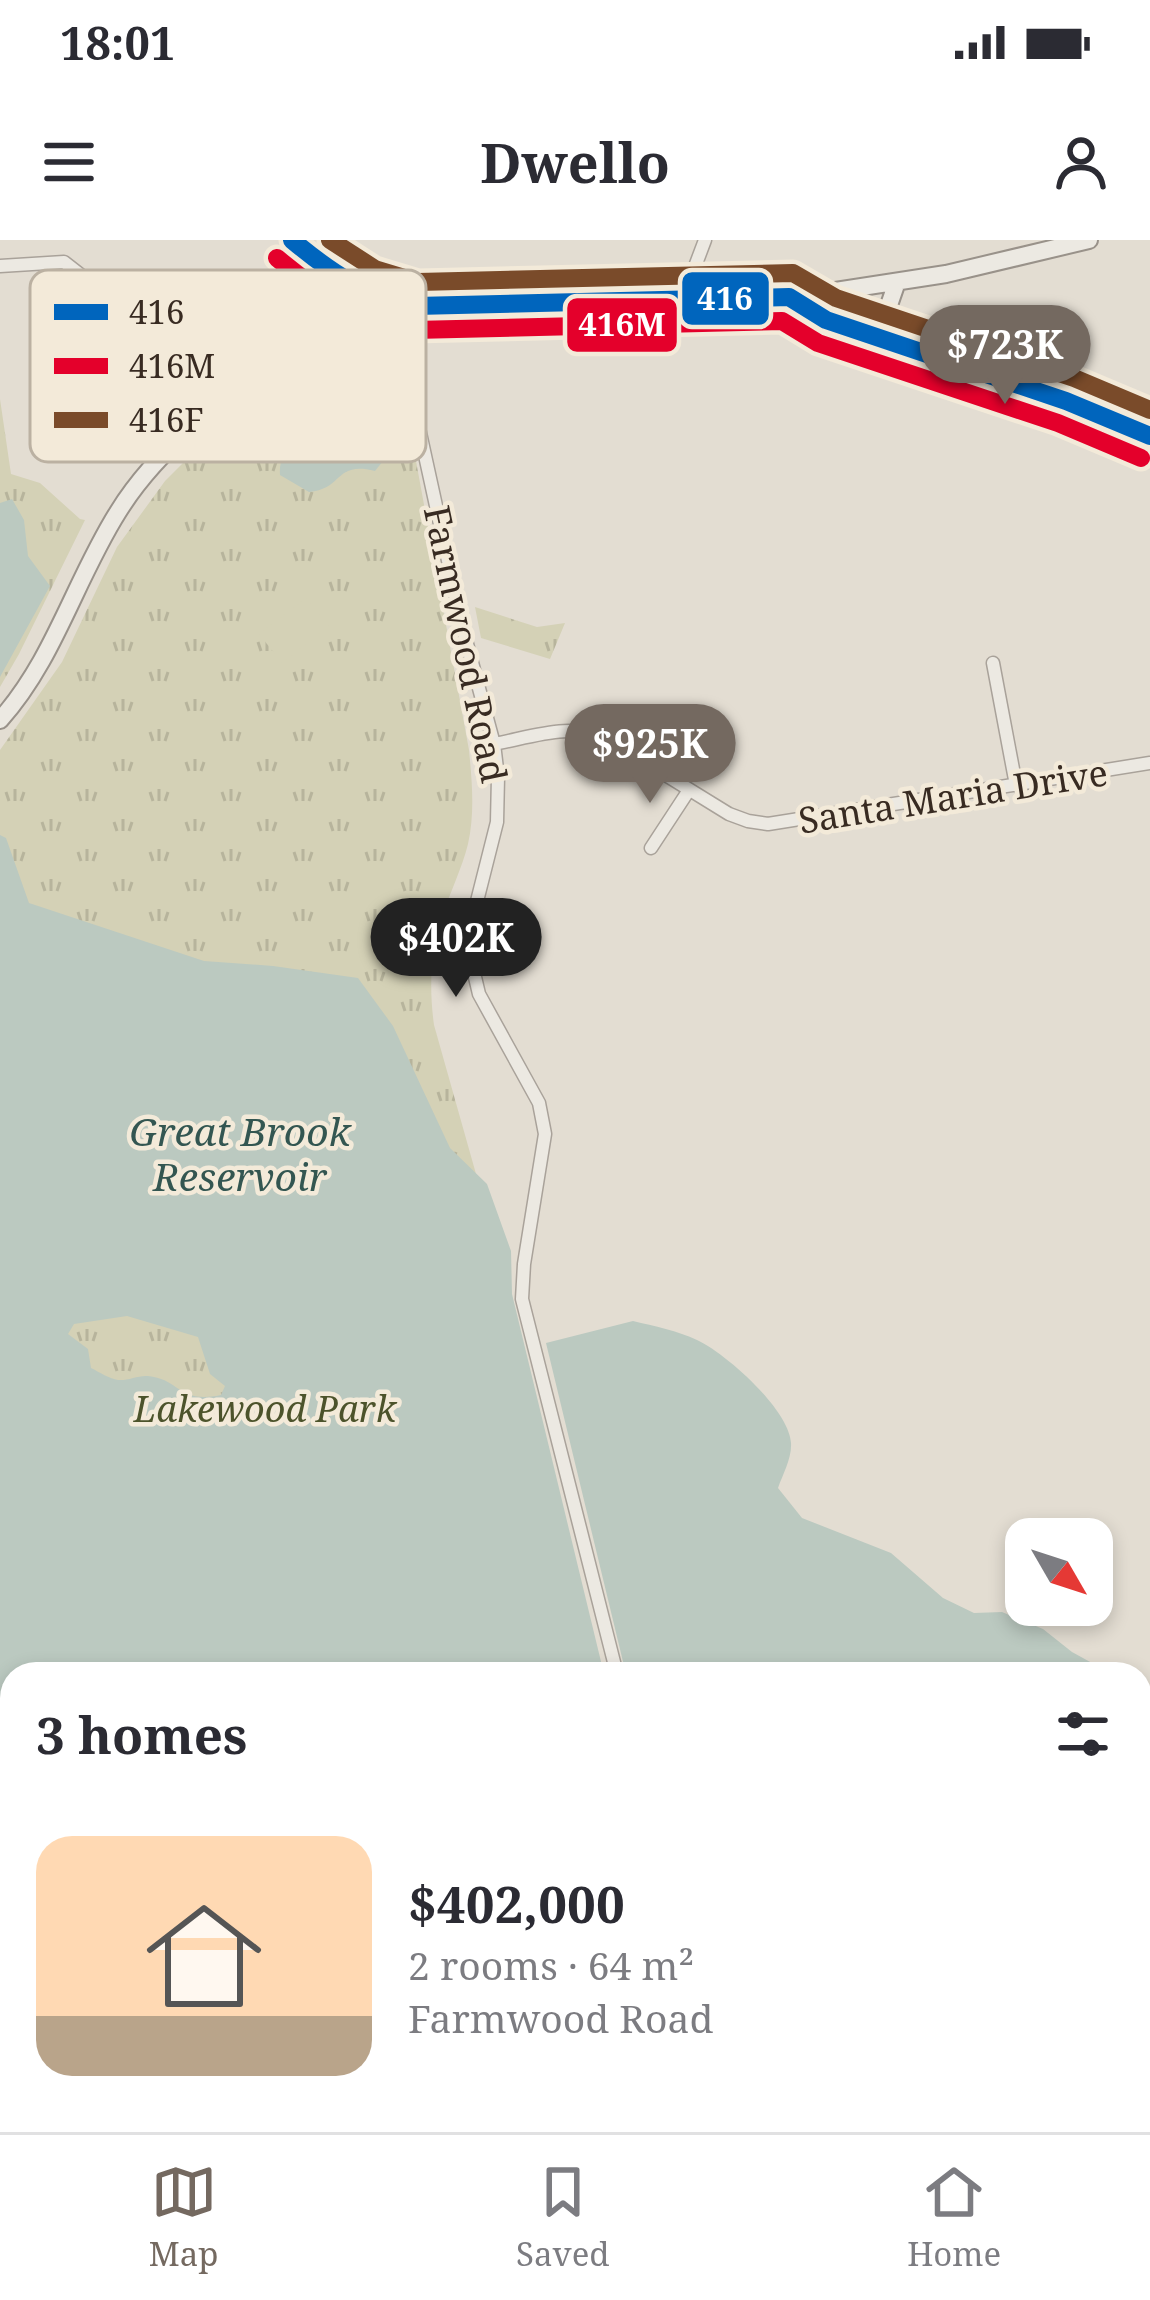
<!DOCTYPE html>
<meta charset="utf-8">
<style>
:root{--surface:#fff;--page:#f2f2f3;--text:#2b2b33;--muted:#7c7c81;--line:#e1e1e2;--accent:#746960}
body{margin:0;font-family:"Noto Serif",serif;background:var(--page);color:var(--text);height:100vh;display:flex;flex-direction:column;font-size:45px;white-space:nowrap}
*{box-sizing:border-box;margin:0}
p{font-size:39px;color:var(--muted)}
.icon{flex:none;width:66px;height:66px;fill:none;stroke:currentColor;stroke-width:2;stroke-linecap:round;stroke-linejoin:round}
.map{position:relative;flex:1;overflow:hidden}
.panel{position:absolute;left:0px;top:1422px;width:1152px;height:471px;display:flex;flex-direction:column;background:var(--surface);border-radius:36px 36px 0 0;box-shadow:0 6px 18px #0003}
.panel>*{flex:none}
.needle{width:78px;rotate:129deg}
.tools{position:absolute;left:1005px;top:1278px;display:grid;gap:24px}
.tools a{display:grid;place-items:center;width:108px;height:108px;border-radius:24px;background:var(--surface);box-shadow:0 6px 18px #0003;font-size:60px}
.price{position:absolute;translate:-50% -102px;padding:0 27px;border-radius:42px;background:var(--accent);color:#fff;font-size:39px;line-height:78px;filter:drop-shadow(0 3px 6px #0008)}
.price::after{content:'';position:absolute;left:50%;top:72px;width:36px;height:27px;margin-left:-18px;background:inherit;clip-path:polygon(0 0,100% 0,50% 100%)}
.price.on{background:#222;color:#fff}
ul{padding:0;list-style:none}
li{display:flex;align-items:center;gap:36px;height:300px;padding:0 36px}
li span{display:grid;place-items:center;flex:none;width:336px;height:240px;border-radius:36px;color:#555}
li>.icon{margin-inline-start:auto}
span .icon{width:144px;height:144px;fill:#fffc;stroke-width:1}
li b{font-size:51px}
h2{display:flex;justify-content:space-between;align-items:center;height:144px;padding:0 36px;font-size:51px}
.status{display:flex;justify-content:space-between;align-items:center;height:84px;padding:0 60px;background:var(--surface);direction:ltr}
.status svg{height:33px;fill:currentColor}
header{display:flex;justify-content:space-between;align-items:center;height:156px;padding:0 36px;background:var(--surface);font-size:54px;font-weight:700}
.menu{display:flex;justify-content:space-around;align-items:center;height:168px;border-top:3px solid var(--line);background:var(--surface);font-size:33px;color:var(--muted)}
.menu a{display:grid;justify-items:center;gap:6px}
.menu .on{color:var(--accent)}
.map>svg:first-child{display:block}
.park{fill:url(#park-tufts)}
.pitch{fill:#d4d1b6}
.water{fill:#bbc9c0;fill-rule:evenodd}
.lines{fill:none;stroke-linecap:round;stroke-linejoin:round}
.stream{stroke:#bbc9c0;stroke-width:4.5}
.minor-casing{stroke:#a9a29a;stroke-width:15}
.secondary-casing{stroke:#99928a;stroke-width:20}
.minor{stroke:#ece9e2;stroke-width:12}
.secondary{stroke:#ece9e2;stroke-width:16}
.bus-1-casing{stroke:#f3ead9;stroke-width:27}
.bus-2-casing{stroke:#f3ead9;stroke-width:27}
.bus-3-casing{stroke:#f3ead9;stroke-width:27}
.bus-1{stroke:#0065bd;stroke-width:18}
.bus-2{stroke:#e4002b;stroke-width:18}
.bus-3{stroke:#7a4b2a;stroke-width:18}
.labels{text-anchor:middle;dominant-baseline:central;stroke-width:9;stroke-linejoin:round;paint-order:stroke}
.street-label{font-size:36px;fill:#382b22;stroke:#f3ead9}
.park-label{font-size:36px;font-style:italic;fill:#4c532b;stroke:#f3ead9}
.water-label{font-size:39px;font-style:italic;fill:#335651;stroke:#f3ead9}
.key{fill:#f3ead9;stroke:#bbb1a2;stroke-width:3}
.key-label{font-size:33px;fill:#382b22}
.line-badge{stroke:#f3ead9;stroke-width:4.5}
.badge-label{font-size:33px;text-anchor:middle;font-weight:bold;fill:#fff}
</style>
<div class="status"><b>18:01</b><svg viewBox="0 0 49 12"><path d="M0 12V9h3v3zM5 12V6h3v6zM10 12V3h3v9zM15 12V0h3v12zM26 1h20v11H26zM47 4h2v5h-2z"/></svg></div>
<header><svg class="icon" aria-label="menu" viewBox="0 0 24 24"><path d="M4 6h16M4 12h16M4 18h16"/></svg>Dwello<svg class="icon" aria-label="person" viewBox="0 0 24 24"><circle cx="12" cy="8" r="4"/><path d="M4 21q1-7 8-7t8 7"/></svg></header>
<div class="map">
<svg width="1150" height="1892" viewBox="0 0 1150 1892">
<defs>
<pattern id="park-tufts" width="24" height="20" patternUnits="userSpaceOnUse" patternTransform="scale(3)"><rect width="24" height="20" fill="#d4d1b6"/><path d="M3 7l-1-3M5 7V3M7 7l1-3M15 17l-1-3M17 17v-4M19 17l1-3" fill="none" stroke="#b7b49c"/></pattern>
</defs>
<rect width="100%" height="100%" fill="#e3ddd2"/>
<!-- park -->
<path class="park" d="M377,89L387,91L394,101L469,510C472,541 475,573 468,604C462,628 451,650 443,674C430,710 429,748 434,785L498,1012L12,1434L0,1557V510L62,422L117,307L165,241L216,190L310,120L334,106Z
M0,159L11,234L40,243L80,279L85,280L19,414L0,447Z
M475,367L537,387L565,383L550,419L481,398Z
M12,1590V1865L0,1851V1598Z
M26,1881H846L837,1892H36Z"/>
<!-- pitch -->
<path class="pitch" d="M306,358L329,386L282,423L259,394Z"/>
<!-- water -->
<path class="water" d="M335,145C355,156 368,166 372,190L387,199L388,206L383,221L375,231C334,221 344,249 309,252L280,235C279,221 284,217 287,204C293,181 300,165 314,146Z
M12,259L24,280L28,316L50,346L0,437V263Z
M0,595L6,598L29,663L204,721L273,726L358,738L393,786L450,908L487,944L511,1011L512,1054L604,1434H12V1616L0,1586ZM127,1076L198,1097L210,1134L225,1146L221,1155C178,1164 180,1139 148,1136C138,1135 128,1141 118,1140C110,1139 99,1132 91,1128L88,1109L68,1094L74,1084Z
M633,1081C654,1086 678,1091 697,1100C727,1114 789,1170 791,1203C792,1218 783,1234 778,1248L802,1278L891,1313L943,1358L974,1373L1002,1372L1043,1389L1072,1412L1112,1434H626L546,1103Z
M409,1881H725L733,1892H423Z"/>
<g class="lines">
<!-- stream -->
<path class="stream" d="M1140,1615L1150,1611"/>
<defs>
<path id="minor" d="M0,26L64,22L114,61L180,199
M682,61L705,0
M403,64L410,147L463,389L494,504L498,537L497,582L473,677L470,716L479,754L539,863L545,894L524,1024L522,1059L617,1434
M993,423L1016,545
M494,504C532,497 572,481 609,500L729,574L748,581L768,584L1150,523
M651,608L689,550
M867,1881L872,1892"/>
<path id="secondary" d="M292,0C333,34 370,63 426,66L745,59L803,56L946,34L1089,0
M789,57L826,80L1066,161L1150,196
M315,94C339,94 365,76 376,57
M878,97L897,42
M293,109C310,82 318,43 304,13
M0,480C54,420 75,340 118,272C165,196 244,146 315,94C326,72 351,60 374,57"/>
</defs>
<!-- minor casing -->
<use href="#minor" class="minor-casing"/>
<!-- secondary casing -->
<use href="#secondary" class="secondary-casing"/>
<!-- minor -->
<use href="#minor" class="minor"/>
<!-- secondary -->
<use href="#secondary" class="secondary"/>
<defs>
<path id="bus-1" d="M292,0C330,32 367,57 416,66L789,57L826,80L1066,161L1150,196"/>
<path id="bus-2" d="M277,18C319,53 360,80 414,90L782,81L818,103L1058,183L1141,218"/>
<path id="bus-3" d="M330,0L375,29L418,42L793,33L836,58L1074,138L1150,170"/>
</defs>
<!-- bus-1 casing -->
<use href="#bus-1" class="bus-1-casing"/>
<!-- bus-2 casing -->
<use href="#bus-2" class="bus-2-casing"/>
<!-- bus-3 casing -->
<use href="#bus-3" class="bus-3-casing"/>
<!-- bus-1 -->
<use href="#bus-1" class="bus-1"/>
<!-- bus-2 -->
<use href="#bus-2" class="bus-2"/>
<!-- bus-3 -->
<use href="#bus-3" class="bus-3"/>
</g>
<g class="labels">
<!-- street labels -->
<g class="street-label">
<text transform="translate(466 404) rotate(78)">Farmwood Road</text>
<text transform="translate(953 556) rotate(-9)">Santa Maria Drive</text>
</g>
<!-- park labels -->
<g class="park-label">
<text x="265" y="1168">Lakewood Park</text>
</g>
<!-- water labels -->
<g class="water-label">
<text x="240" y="890">Great Brook<tspan x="240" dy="45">Reservoir</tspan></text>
</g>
</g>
<!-- legend -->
<rect x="30" y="30" width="396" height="192" rx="18" class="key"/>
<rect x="54" y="64" width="54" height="16" fill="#0065bd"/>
<rect x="54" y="118" width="54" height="16" fill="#e4002b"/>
<rect x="54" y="172" width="54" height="16" fill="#7a4b2a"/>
<g class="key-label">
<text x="129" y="84">416</text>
<text x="129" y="138">416M</text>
<text x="129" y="192">416F</text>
</g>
<g class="line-badge">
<rect x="680" y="30" width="91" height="57" rx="12" fill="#0065bd"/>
<rect x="565" y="56" width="114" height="58" rx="12" fill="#e4002b"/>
</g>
<g class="badge-label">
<text x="725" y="70">416</text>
<text x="622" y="96">416M</text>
</g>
</svg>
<div class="tools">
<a><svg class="needle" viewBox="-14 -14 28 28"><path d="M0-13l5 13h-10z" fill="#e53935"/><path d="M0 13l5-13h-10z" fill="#7c7c81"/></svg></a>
</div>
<b class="price" style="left:1005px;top:167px">$723K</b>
<b class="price" style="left:650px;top:566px">$925K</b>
<b class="price on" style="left:456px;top:760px">$402K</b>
<section class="panel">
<h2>3 homes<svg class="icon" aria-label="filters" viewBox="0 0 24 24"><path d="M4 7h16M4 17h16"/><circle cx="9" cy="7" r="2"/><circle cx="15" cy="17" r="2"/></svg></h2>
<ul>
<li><span style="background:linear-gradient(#ffd9b3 75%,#b9a48a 0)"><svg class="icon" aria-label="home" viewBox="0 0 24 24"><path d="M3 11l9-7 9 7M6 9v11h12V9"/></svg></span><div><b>$402,000</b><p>2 rooms · 64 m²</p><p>Farmwood Road</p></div></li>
</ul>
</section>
</div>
<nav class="menu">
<a class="on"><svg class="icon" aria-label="map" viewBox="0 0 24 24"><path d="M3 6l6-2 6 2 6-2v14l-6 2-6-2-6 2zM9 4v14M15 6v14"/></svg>Map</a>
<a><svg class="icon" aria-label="saved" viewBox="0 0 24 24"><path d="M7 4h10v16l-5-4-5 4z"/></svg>Saved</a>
<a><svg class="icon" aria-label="home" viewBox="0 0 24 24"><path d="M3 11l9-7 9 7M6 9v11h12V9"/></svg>Home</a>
</nav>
